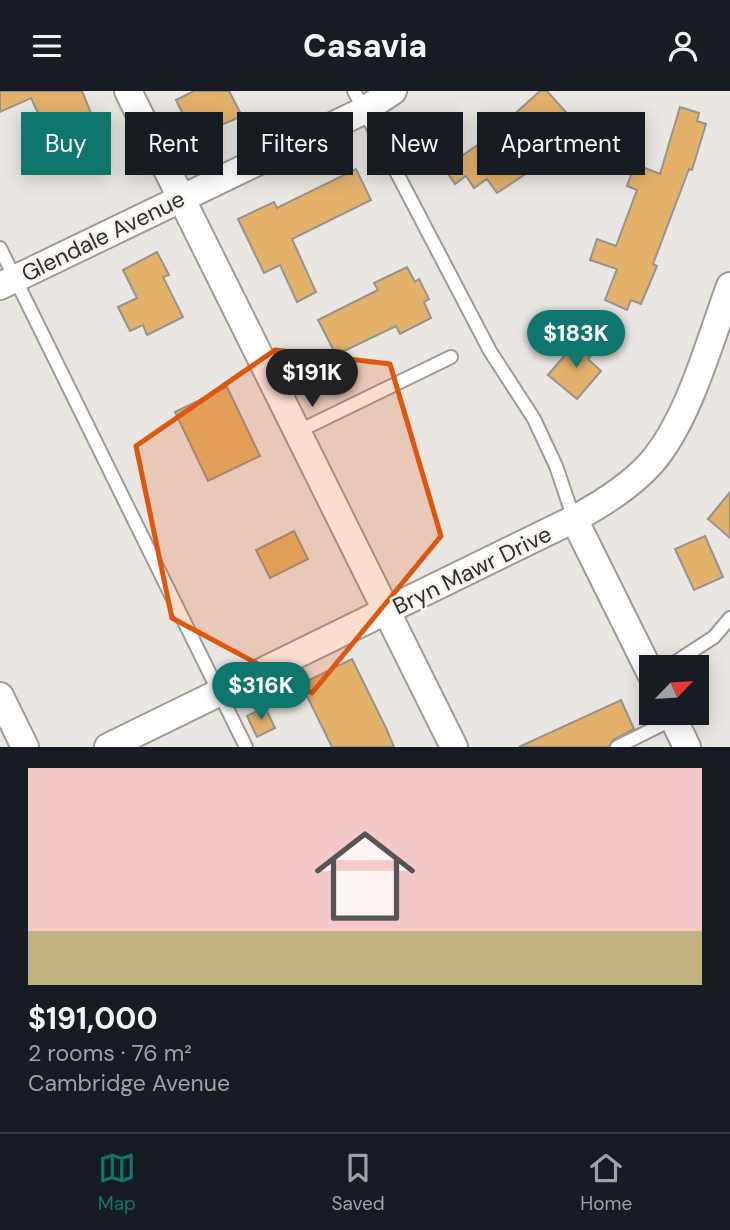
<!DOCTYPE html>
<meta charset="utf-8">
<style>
:root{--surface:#171b24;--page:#242831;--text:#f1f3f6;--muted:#9ea1a6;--line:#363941;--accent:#0f766e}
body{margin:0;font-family:"DM Sans",sans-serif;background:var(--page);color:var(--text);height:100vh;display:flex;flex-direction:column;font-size:26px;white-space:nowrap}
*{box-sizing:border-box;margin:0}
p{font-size:23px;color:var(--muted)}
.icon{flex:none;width:38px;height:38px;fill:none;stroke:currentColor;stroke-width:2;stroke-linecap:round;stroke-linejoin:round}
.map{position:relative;height:656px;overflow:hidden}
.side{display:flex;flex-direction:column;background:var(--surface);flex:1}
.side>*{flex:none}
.hud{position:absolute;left:21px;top:21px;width:690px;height:63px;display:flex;gap:14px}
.needle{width:46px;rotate:65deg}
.buttons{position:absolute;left:639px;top:564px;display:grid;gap:14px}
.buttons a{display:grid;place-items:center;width:70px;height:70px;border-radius:0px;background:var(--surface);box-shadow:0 4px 18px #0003;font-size:35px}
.price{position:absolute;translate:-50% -60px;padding:0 16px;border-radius:24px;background:var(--accent);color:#fff;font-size:23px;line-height:46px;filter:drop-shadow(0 2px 4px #0008)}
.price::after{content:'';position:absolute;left:50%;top:42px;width:21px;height:16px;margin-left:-10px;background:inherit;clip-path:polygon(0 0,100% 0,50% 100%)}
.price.on{background:#222;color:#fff}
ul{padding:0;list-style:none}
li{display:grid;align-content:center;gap:14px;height:371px;padding:0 28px}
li+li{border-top:2px solid var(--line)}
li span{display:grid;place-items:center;height:217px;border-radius:0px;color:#555}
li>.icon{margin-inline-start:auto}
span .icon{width:126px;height:126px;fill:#fffc;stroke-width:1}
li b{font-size:30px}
.tag{padding:0 24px;border-radius:0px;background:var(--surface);box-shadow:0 4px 18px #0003;font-size:24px;line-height:63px}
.tag.on{background:var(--accent);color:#fff}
header{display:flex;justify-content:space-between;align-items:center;height:91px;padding:0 28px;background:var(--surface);font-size:32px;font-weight:800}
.menu{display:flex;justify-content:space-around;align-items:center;height:98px;border-top:2px solid var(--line);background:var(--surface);font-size:19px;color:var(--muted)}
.menu a{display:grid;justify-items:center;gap:4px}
.menu .on{color:var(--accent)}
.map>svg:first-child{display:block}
.building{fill:#e4b16b;stroke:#96938f;stroke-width:2}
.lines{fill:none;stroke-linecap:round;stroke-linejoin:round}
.lane-casing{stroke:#9f9c98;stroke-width:16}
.street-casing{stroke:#9f9c98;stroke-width:30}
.lane{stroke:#fff;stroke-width:12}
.street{stroke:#fff;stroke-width:26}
.marked{fill:#df570e;fill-opacity:0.2;stroke:#df570e;stroke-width:5;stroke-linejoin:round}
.labels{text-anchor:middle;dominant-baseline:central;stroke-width:5;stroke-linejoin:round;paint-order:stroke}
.street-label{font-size:23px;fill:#31302e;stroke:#f7f3ef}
</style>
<header><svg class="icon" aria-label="menu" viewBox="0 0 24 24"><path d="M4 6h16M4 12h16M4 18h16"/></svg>Casavia<svg class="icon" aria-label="person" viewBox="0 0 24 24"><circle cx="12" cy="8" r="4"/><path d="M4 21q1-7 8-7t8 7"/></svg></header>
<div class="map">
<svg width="730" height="656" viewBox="0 0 730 656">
<rect width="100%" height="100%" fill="#eae6e1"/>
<!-- building -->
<path class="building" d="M0,0H82L91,22L47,41L31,7L0,21Z
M194,0H229L242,25L194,46L176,9Z
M540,0H547L572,28L525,72L530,80L497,102L487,88L474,97L466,85L455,93L444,77L520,25L517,21Z
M680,16L699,22L697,30L706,33L692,79L689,78L653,173L657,175L641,213L631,209L627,219L605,209L617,178L590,169L597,148L616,155L637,99L627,95L635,73L660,83Z
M356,78L371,109L292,148L316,201L297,211L280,174L264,182L238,128L274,111L277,117Z
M157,161L169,184L163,186L183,226L147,244L143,234L130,240L118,216L137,207L123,179Z
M407,176L415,191L419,188L429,208L424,211L431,227L400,243L396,235L336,264L318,229L378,199L374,192Z
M578,249L593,262L588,268L601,280L577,308L548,284Z
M227,296L260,365L208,390L175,321Z
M730,401V447L708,428Z
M294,440L308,468L270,487L256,459Z
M705,445L723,486L694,499L675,458Z
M352,568L386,637L394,656H332L301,593Z
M621,609L634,638L613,649L608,656H519Z
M265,616L275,637L257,646L247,625Z"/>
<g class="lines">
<defs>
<path id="lane" d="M354,0L490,260L534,328L556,375L574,428
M0,157L246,656
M297,341L451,266
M668,576L714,546L730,527
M617,656L673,628"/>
<path id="street" d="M128,0L454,656
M0,195L363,20L393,0
M574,428L651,583
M0,605L25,656
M670,621L687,656
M108,656L574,428C602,413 631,395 652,371C689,328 710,249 730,195"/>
</defs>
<!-- lane casing -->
<use href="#lane" class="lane-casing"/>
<!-- street casing -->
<use href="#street" class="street-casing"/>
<!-- lane -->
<use href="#lane" class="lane"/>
<!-- street -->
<use href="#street" class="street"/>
</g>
<!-- marked area -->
<path class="marked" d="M275,259L390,273L441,445L312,602L172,527L136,355Z"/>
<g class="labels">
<!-- street labels -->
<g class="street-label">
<text transform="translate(103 145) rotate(-26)">Glendale Avenue</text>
<text transform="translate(472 479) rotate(-26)">Bryn Mawr Drive</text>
</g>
</g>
</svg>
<div class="buttons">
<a><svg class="needle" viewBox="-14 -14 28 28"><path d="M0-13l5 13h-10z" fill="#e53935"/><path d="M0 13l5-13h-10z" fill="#9ea1a6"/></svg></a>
</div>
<b class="price" style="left:576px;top:279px">$183K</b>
<b class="price on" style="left:312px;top:318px">$191K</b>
<b class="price" style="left:261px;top:631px">$316K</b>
<div class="hud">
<a class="tag on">Buy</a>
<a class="tag">Rent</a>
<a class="tag">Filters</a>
<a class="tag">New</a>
<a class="tag">Apartment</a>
</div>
</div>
<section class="side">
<ul>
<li><span style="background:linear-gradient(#f6c9c9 75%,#c2b280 0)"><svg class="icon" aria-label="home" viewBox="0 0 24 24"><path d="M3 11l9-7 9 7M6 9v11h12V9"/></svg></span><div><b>$191,000</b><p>2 rooms · 76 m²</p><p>Cambridge Avenue</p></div></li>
</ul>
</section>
<nav class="menu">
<a class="on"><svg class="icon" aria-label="map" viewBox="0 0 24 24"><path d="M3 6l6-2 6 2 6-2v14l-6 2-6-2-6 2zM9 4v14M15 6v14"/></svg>Map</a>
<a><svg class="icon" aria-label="saved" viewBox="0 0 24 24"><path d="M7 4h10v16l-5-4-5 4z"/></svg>Saved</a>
<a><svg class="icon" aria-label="home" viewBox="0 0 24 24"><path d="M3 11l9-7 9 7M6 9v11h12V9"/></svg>Home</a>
</nav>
